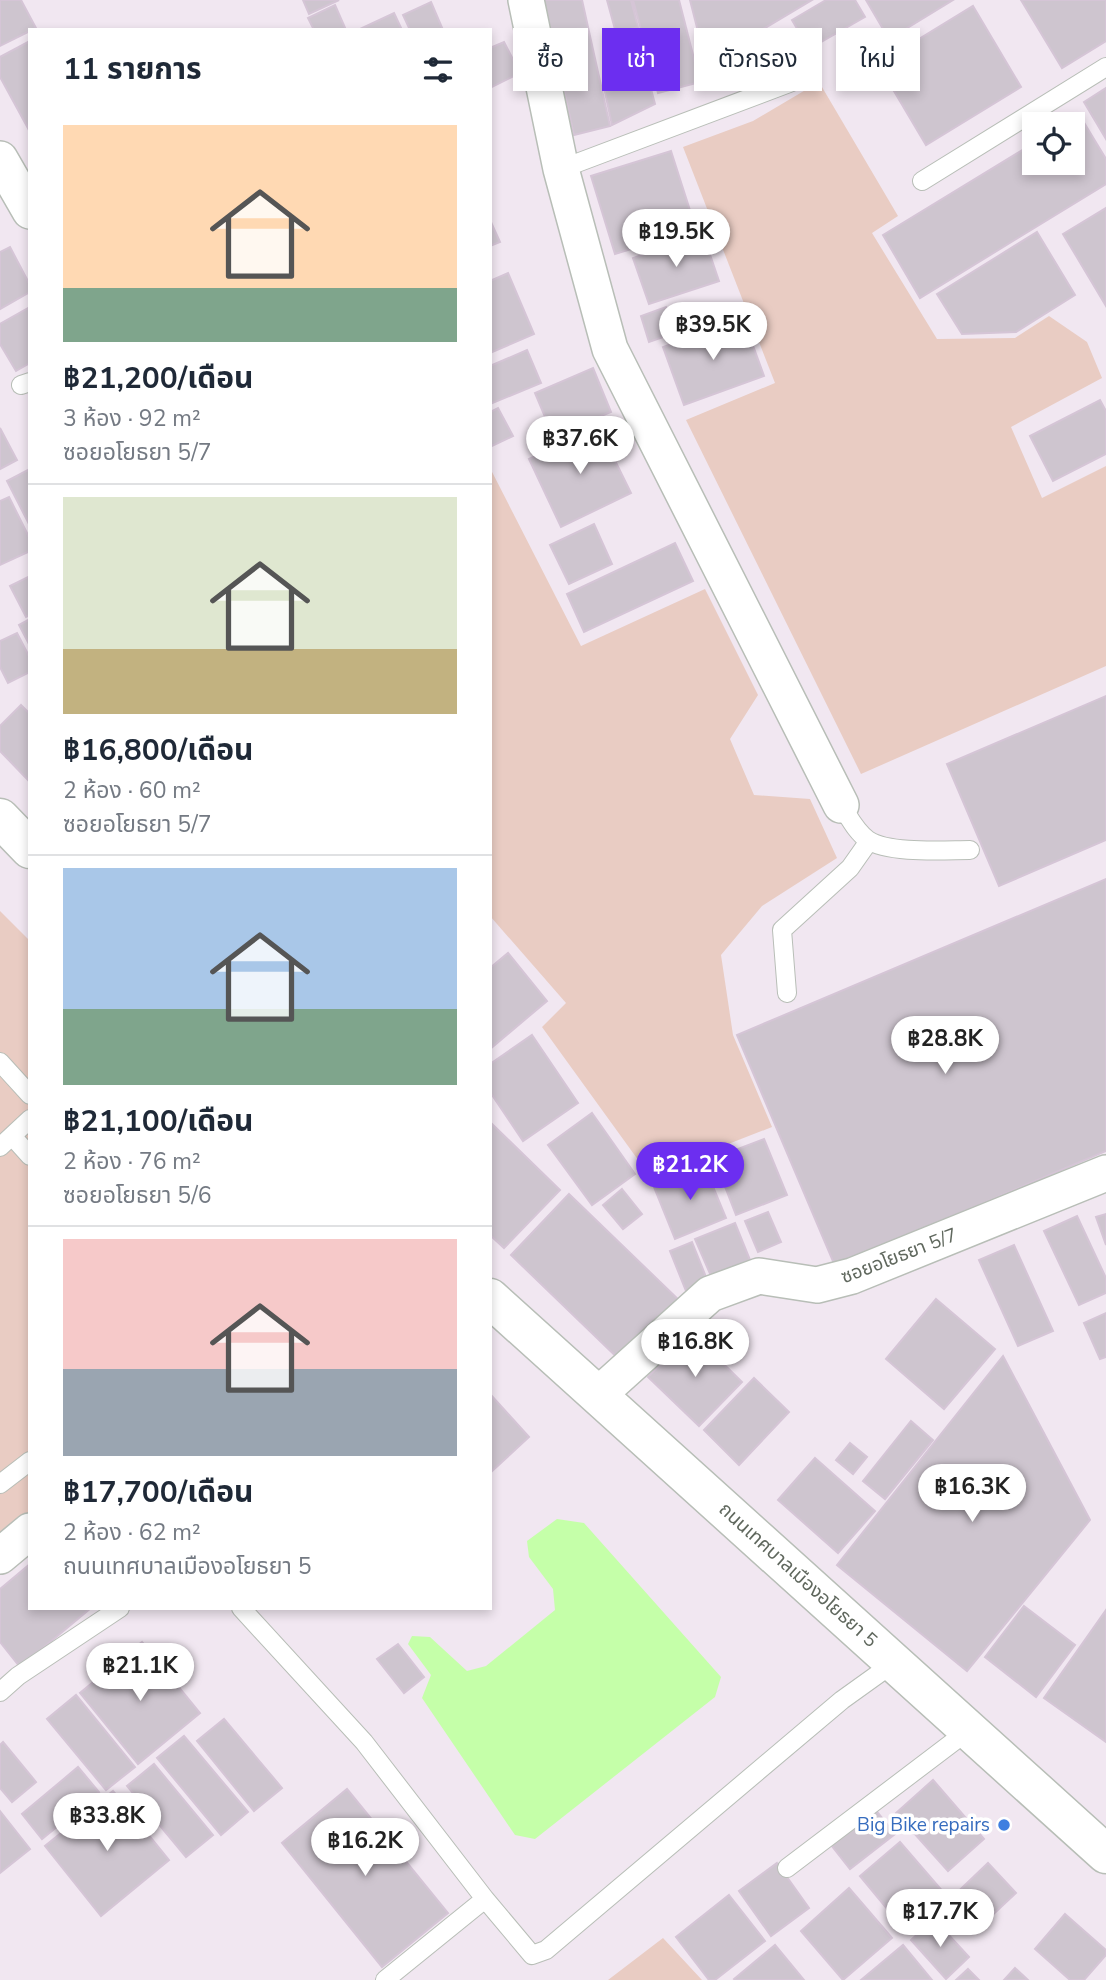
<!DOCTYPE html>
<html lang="th">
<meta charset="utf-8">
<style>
:root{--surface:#fff;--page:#f2f2f3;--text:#1f2937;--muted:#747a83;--line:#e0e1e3;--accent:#6c2ef0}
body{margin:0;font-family:"Nunito Sans","Noto Sans Thai",sans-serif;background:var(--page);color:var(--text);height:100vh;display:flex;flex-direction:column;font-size:26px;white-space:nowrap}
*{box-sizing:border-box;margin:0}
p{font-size:23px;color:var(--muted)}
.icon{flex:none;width:38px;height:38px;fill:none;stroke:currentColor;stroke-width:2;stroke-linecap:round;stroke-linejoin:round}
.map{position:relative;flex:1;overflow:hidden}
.sheet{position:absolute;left:28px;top:28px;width:464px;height:1582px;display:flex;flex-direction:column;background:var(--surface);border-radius:0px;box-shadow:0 4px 10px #0003}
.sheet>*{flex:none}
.guide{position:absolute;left:513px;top:28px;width:488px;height:63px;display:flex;gap:14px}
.buttons{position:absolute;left:1022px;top:112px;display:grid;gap:14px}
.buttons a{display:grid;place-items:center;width:63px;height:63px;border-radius:0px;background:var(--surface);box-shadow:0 4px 10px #0003;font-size:35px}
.price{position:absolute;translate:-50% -60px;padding:0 16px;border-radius:24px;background:#fff;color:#222;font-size:23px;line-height:46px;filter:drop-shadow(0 2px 4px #0008)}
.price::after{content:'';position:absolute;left:50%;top:42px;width:21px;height:16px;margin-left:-10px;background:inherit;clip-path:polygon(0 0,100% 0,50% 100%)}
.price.current{background:var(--accent);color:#fff}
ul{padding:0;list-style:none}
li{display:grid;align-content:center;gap:14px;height:371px;padding:0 35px}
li+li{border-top:2px solid var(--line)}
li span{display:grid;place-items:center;height:217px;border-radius:0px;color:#555}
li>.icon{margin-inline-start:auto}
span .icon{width:126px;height:126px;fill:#fffc;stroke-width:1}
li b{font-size:30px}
h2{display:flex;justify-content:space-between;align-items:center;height:84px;padding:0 35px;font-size:30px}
.tag{padding:0 24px;border-radius:0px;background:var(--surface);box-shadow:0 4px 10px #0003;font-size:24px;line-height:63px}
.tag.current{background:var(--accent);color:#fff}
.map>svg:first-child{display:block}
.green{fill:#e9ccc3}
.water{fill:#c5ffa9}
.building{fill:#cec5cf;stroke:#d5c5d6;stroke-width:2}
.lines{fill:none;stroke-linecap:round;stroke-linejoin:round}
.service-casing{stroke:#b8beb7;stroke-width:20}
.minor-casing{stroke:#b8beb7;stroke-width:38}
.tertiary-casing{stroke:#b8beb7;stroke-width:41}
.service{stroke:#fff;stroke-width:18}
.minor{stroke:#fff;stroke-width:35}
.tertiary{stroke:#fff;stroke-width:38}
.shop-dot{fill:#3f7fe0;stroke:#fff;stroke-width:2.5}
.labels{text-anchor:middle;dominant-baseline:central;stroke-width:7;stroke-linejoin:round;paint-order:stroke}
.street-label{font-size:19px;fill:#60685e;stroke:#fff}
.shop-label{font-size:19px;fill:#366cbe;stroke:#fff;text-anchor:end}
</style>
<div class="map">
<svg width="1106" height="1980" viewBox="0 0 1106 1980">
<rect width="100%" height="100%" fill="#f1e7f1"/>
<!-- green -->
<path class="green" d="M819,82L898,216L872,233L937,339L1015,338L1049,316L1087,342L1102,378L1011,427L1042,498L1106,466V666L861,774L686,420L775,383L683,147L753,121Z
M490,468L581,646L705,589L758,695L730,739L754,795L810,799L837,858L762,906L721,955L733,1035L772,1127L649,1175L542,1027L566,1003L490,916Z
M0,911L30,941V1521L0,1545Z
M663,1938L702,1980H608Z"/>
<!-- water -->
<path class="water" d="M557,1519L584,1523L721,1677L715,1697L535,1839L515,1835L422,1698L431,1675L408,1644L412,1636L430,1637L467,1671L486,1666L555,1610L553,1589L529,1557L527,1541Z"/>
<!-- building -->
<path class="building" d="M0,0H21L36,28L0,46Z
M303,0H339L309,14Z
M544,0H582L610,126L574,135Z
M607,0H631L638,27L616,33Z
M633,0H679L700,82L658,93Z
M690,0H812L706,63Z
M826,0H855L865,17L809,49L792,20Z
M866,0H953L889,39Z
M1021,0H1106V41L1062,68Z
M431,2L443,30H410L403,15Z
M335,5L346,30H314L308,18Z
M973,6L1021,87L926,145L878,64Z
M394,13L402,30H358Z
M30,41V132L0,77V57Z
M504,42L520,73L490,88V48Z
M752,45L764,67L727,88L714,66Z
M644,63L655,104L612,125L603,83Z
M1106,88V139L1084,102Z
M1080,116L1106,159V184L920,298L883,235L1034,143V163H1073V124H1066Z
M671,151L696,229L615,254L591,176Z
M1106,208V306L1063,234Z
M490,220L500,242L490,246Z
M1037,232L1075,295L1016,332L962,334L937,294Z
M703,234L719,281L649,304L633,258Z
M10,247L30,285V292L0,309V252Z
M508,273L534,334L490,353V281Z
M30,307V363L16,371L0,344V324Z
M666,307L675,333L649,342L641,316Z
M743,318L764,376L684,405L663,347Z
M527,350L541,383L490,404V366Z
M593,368L611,412L553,436L535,393Z
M1100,400L1106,411V454L1053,481L1030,436Z
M498,408L513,436L492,446L490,442V412Z
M598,426L631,493L561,527L529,459Z
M0,428L17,460L0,469Z
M30,469V526L7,481Z
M9,497L30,539V551L0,565V501Z
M594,524L612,564L569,584L550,545Z
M675,543L693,581L584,632L567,594Z
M30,576V615L26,617L10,586Z
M30,619V646L19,625Z
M17,633L30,658V672L8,683L0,667V641Z
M1106,696V840L999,886L947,764Z
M21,705L30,714V778L28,780L0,751V726Z
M1106,879V1151L835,1266L737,1035Z
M508,953L547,1001L490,1049V968Z
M532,1035L578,1103L523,1141L490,1092V1064Z
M592,1113L635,1174L592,1205L548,1145Z
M490,1122L560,1190L504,1248L490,1235Z
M764,1139L787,1195L736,1215L714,1158Z
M704,1165L726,1218L675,1239L654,1187Z
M622,1189L642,1214L623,1229L603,1205Z
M569,1194L683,1304L625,1365L511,1255Z
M768,1212L781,1242L758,1252L745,1221Z
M1106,1214V1245L1096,1217Z
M1077,1216L1106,1278V1293L1079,1305L1044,1231Z
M735,1223L750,1260L711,1276L695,1239Z
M692,1242L708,1282L686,1291L670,1251Z
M1014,1245L1053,1331L1018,1346L979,1260Z
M936,1299L995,1349L944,1409L886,1359Z
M1106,1313V1357L1100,1359L1084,1323Z
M691,1332L742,1382L699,1426L648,1377Z
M1003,1356L1090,1520L967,1671L837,1565Z
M754,1378L789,1412L739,1465L704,1430Z
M490,1394L529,1437L490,1473Z
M911,1421L933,1440L885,1499L863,1481Z
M850,1443L867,1457L853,1474L836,1460Z
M815,1458L875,1511L838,1553L778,1500Z
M30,1564V1608H91L20,1667L0,1642V1589Z
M1024,1606L1075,1645L1036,1697L985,1657Z
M1106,1610V1742L1044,1698Z
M142,1642L200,1713L138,1764L80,1693Z
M398,1644L424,1677L404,1693L377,1659Z
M76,1695L135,1767L106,1790L47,1719Z
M224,1719L282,1788L254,1811L197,1741Z
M184,1736L248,1812L221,1835L157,1758Z
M3,1742L36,1782L12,1802L0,1788V1745Z
M154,1764L213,1835L186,1857L127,1786Z
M78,1767L99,1792L42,1839L22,1814Z
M933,1780L984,1839L948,1871L896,1813Z
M347,1789L448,1913L382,1967L282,1843Z
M113,1791L169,1860L101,1916L45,1846Z
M875,1809L895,1834L850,1869L831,1845Z
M0,1811L30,1849L0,1873Z
M900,1842L944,1893L903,1928L860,1876Z
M777,1863L809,1908L771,1936L739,1891Z
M988,1863L1016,1893L972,1934L944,1905Z
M849,1888L892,1938L843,1980L801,1931Z
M729,1895L765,1941L715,1980H709L676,1937Z
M1065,1914L1106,1950V1955L1084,1980H1070L1035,1949Z
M934,1919L969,1957L946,1979L911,1940Z
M775,1945L804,1980H735L734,1979Z
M903,1945L932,1980H861Z
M1015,1968L1028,1980H1004Z
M968,1969L979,1980H956Z"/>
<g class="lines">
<defs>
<path id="service" d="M561,169L792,82
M922,181L1106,67
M21,385L30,382
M841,805C849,817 856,832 868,840C889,854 945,850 970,850
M787,993L782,930L850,868L869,841
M0,1062L30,1095
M12,1136L30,1156
M0,1147L30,1119
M0,1484L30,1461
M241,1608L364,1742L485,1899L532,1955L546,1950L842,1700L895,1662
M0,1692L18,1676L120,1608
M787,1868L969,1730
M385,1980L485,1899"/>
<path id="minor" d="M526,0L561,169L610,349L841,805
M0,159L30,211
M598,1395L710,1294L759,1276L817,1285L852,1276L1106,1173
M0,1556L30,1531"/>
<path id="tertiary" d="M0,818L30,849
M490,1298L1106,1854"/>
</defs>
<!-- service casing -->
<use href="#service" class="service-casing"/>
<!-- minor casing -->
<use href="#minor" class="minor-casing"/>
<!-- tertiary casing -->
<use href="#tertiary" class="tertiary-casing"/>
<!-- service -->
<use href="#service" class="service"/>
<!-- minor -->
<use href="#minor" class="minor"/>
<!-- tertiary -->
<use href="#tertiary" class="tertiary"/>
</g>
<!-- markers -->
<circle class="shop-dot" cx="1004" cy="1825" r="7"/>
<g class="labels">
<!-- street labels -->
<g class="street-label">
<text transform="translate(899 1256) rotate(-21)">ซอยอโยธยา 5/7</text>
<text transform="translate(798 1575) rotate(42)">ถนนเทศบาลเมืองอโยธยา 5</text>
</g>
<!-- shop labels -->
<g class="shop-label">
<text x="990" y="1825">Big Bike repairs</text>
</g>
</g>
</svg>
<div class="buttons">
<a><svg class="icon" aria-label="locate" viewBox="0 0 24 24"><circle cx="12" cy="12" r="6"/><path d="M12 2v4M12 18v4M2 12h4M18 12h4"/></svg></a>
</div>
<b class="price" style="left:676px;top:269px">฿19.5K</b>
<b class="price" style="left:713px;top:362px">฿39.5K</b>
<b class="price" style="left:580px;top:476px">฿37.6K</b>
<b class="price" style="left:945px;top:1076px">฿28.8K</b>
<b class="price current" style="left:690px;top:1202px">฿21.2K</b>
<b class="price" style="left:695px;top:1379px">฿16.8K</b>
<b class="price" style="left:972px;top:1524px">฿16.3K</b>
<b class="price" style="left:140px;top:1703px">฿21.1K</b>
<b class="price" style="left:107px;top:1853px">฿33.8K</b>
<b class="price" style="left:365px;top:1878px">฿16.2K</b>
<b class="price" style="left:940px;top:1949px">฿17.7K</b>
<div class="guide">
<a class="tag">ซื้อ</a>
<a class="tag current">เช่า</a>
<a class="tag">ตัวกรอง</a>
<a class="tag">ใหม่</a>
</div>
<section class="sheet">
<h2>11 รายการ<svg class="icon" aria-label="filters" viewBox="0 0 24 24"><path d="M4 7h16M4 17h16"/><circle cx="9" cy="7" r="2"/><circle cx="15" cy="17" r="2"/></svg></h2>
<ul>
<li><span style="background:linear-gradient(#ffd9b3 75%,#7fa58c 0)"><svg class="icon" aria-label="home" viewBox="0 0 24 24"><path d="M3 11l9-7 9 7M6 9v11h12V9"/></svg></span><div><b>฿21,200/เดือน</b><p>3 ห้อง · 92 m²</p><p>ซอยอโยธยา 5/7</p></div></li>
<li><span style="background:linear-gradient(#dfe7d0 70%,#c2b280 0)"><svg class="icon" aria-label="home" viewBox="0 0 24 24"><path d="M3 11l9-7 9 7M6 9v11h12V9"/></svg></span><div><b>฿16,800/เดือน</b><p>2 ห้อง · 60 m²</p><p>ซอยอโยธยา 5/7</p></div></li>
<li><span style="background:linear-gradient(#a9c7e8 65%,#7fa58c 0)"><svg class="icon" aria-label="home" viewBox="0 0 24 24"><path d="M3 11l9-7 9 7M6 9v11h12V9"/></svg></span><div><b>฿21,100/เดือน</b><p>2 ห้อง · 76 m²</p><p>ซอยอโยธยา 5/6</p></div></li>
<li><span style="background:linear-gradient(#f6c9c9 60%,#9aa5b1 0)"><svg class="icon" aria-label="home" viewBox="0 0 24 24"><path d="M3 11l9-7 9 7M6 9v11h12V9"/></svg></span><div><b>฿17,700/เดือน</b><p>2 ห้อง · 62 m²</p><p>ถนนเทศบาลเมืองอโยธยา 5</p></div></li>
</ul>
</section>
</div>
